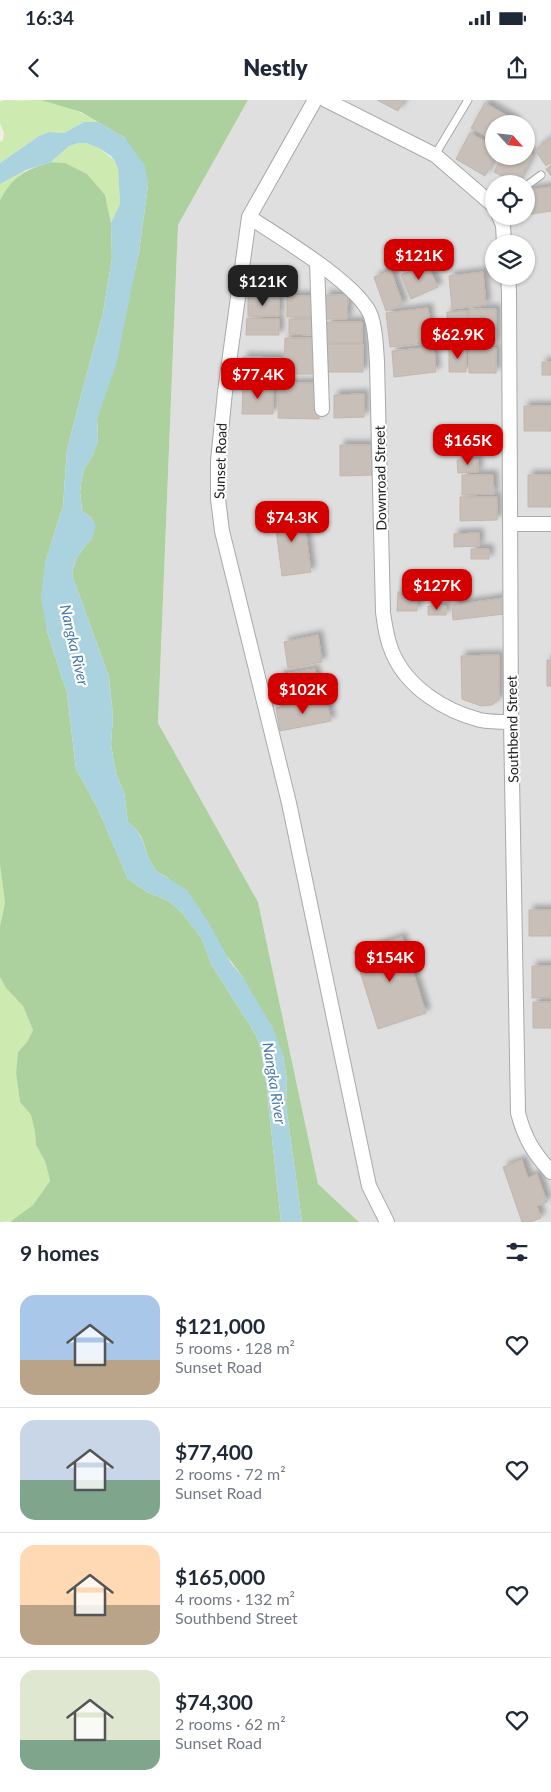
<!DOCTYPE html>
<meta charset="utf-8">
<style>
:root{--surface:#fff;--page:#f6f6f7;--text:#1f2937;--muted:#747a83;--line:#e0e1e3;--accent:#d40000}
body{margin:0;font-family:Lato,sans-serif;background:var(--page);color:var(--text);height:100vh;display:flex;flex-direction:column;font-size:19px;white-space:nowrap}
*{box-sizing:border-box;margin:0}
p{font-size:16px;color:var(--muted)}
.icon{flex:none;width:28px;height:28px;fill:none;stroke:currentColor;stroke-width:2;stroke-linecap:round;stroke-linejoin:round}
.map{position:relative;height:1122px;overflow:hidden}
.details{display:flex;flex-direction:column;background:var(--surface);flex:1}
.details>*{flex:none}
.needle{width:32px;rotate:117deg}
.tools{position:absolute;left:485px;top:15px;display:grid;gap:10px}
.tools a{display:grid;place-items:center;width:50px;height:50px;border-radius:50%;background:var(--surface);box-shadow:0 1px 4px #0004;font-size:25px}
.price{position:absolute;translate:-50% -42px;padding:0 11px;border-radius:10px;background:var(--accent);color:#fff;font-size:16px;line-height:32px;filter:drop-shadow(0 1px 2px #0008)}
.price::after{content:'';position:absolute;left:50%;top:30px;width:15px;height:11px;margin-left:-8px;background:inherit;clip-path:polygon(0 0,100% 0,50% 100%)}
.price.active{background:#222;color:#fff}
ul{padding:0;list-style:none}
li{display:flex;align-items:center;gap:15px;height:125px;padding:0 20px}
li+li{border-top:1px solid var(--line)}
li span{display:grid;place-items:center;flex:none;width:140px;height:100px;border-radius:15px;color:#555}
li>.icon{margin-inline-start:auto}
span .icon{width:60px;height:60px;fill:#fffc;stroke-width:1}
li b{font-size:21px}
h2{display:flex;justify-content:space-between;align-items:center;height:60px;padding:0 20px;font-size:21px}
.status{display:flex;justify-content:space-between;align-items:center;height:35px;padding:0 25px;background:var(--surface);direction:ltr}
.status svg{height:14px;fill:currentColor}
header{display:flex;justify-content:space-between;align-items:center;height:65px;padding:0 20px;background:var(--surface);font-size:22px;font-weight:800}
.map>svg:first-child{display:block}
.residential{fill:#e0dfdf;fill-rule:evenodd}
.grass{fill:#cdebb0}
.forest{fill:#add19e}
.water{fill:#aad3df}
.building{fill:#c7bfb8;stroke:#c4b6ab;filter:url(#shadow)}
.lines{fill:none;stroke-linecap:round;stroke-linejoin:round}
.service-casing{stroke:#a9a9a9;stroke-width:9}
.minor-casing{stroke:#a9a9a9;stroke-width:16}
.service{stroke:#fff;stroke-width:7}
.minor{stroke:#fff;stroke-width:14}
.labels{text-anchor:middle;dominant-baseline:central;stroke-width:4.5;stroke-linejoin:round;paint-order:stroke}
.street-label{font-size:14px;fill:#222;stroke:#fff}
.water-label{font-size:15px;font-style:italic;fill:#4a7aab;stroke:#fff}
</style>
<div class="status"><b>16:34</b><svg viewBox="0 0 49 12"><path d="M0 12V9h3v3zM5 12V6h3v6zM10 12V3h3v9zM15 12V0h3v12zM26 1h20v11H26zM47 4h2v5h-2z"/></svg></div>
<header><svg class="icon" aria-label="back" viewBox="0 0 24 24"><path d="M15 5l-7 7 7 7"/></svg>Nestly<svg class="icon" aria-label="share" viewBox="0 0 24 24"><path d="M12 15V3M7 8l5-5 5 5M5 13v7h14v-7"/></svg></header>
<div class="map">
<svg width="551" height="1122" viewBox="0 0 551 1122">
<defs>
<filter id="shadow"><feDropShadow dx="4.5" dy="-4.5" stdDeviation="2.5" flood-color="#0004"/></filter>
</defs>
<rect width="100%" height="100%" fill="#f2efe9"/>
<!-- residential -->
<path class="residential" d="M248,0H551V1122H359L318,1084L258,802L158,623L178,125ZM494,24H526V56H494ZM494,84H526V116H494ZM494,144H526V176H494Z"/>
<!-- grass -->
<path class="grass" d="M5,0C17,1 28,0 40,0C59,2 82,12 98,22H84L64,33L49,32L39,36L0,63V42L3,40L4,33L0,23V2Z
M79,43H86L99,48L115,61L118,69L120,104L111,123L105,95L65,63L51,62L69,46Z
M26,70L9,86L0,100V84Z
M0,765L5,803L0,826Z
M0,877L6,888L23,906L33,930L27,942L18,952L16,973L20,1002L31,1015L35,1032L36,1045L45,1061L50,1082L33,1105L12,1121L0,1122Z"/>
<!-- forest -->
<path class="forest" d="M41,0H248L178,125L158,623L258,802L318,1084L359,1122H302L286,1005L287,980L283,955L242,876L168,778L156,771L148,757L142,738L136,729L128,722L124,692L116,674L111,644L113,617L109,577L72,475C74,459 81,450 92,439V418L82,411L80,391L83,371L93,355L98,340L97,319L127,207L139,152L148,85L125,38L81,12Z
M51,62L65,63L87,74L105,95L111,123L112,158L103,213L67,349L63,406L45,463L47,531L67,593L76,669L98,709L128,779L147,792L169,801L183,814L202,839L211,864L256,935L261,951L266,982L281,1122H10L33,1105L50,1081L45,1061L36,1045L35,1032L31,1015L20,1002L16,973L18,952L27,942L33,930L23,906L6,888L0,877V826L5,803L0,765V100C15,74 24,71 51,62Z"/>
<!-- water -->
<path class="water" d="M84,22H98L125,38L145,66L148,85L139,152L116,265L97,319L98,340L93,355L83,371L80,391L82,411L92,418L96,426L92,439L81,451L74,464L72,475L109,577L113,617L111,644L116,674L124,692L128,722L136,729L142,739L148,757L156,771L187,790L207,820L231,863L242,876L273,928L283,955L287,980L286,1005L302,1122H281L266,982L261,951L256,935L211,864L202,839L183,814L169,801L147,792L128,779L98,709L76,669L67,593L47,531L41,498L45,463L63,406L67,349L103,213L112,158L111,123L120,104L118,69L115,61L111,56L99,48L86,43H79L69,46L51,62L26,70L0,84V63L39,36L49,32L64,33Z"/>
<!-- building -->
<path class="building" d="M377,0H404L398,11Z
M485,3L516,21L514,24H494V40L471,28Z
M470,33L494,46V56H496L485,76L456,59Z
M551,38V62L546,66L535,50Z
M526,51L533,55L517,84L494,72L502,56H526Z
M551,66V76L546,69Z
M551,87V111L526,115V90Z
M427,164L438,187L411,199L401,175Z
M391,171L403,205L386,211L374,177Z
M483,172L486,205L452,209L449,176Z
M325,195H348L347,219H324Z
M287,196H315L314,217H287Z
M248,197L279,198V216H248Z
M428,208L432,242L390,247L386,213Z
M469,209H496V245L469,246Z
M467,211V247L447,248V212Z
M247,218L279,219V235H246Z
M289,219H315L314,235L289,234Z
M327,222H362V243H326Z
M285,238H317L316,274H284Z
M327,244H363V272H327Z
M434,247L436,272L394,277L392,251Z
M469,248H496V273H469Z
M449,249H466V272H449Z
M243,257L281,258L280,279H243Z
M542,262H551V275H542Z
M279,283H319V319L278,318Z
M243,285H273V314H242Z
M364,294V317L334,318V295Z
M524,306H551V331H524Z
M340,345H371L372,375L340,376Z
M457,360H478V372L458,373Z
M462,375H493L494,394L462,395Z
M528,375H551V407H528Z
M460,397H497V420L460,421Z
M303,410L311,472L282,476L274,414Z
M479,433V446L454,447V434Z
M471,449H489V459H471Z
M398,492H417V511H397Z
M504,498V514L453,520L452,505Z
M428,506H446V515H428Z
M318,535L322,562L288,568L284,542Z
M499,555V599L492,605L481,606L462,599L461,556Z
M547,560H551V586H547Z
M315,569L319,592L283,599L279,575Z
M326,598L331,621L280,631L276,608Z
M529,810H551V836H529Z
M402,837L426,913L378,929L354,852Z
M532,866H551V897L532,898Z
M533,902H551V928H533Z
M522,1060L528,1078L537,1074L547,1102L537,1106L541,1118L530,1122H522L503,1067Z"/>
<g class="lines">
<defs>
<path id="service" d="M435,55L468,0
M526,86L541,75"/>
<path id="minor" d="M315,0L249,117L225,292L218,361V399L222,431L289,703L369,1086L387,1122
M326,0L435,55L494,106
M499,116L503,125L504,144
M249,117C278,136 360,185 371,216C376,231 376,247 377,262L383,512C385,527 387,541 393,554C408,588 445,611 480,620C490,622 501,622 511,622
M317,162L322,309
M508,176L509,192L511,622L518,1013C525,1039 533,1052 551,1072
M511,424H551"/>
</defs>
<!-- service casing -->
<use href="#service" class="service-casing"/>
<!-- minor casing -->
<use href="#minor" class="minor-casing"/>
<!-- service -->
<use href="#service" class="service"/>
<!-- minor -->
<use href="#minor" class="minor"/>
</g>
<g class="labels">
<!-- street labels -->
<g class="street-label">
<text transform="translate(220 361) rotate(-88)">Sunset Road</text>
<text transform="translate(380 378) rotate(-91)">Downroad Street</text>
<text transform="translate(512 629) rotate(-91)">Southbend Street</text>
</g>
<!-- water labels -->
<g class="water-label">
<text transform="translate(75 545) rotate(77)">Nangka River</text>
<text transform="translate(275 983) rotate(81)">Nangka River</text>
</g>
</g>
</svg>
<div class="tools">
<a><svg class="needle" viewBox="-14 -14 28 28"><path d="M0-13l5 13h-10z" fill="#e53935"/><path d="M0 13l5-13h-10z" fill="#747a83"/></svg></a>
<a><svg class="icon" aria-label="locate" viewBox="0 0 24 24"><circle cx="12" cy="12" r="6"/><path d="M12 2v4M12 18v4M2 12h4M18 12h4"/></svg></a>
<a><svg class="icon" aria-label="layers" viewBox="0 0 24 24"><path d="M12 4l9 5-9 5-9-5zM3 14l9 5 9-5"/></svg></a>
</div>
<b class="price" style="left:419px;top:181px">$121K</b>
<b class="price active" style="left:263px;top:207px">$121K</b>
<b class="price" style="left:458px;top:260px">$62.9K</b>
<b class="price" style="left:258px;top:300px">$77.4K</b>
<b class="price" style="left:468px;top:366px">$165K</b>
<b class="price" style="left:292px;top:443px">$74.3K</b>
<b class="price" style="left:437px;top:511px">$127K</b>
<b class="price" style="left:303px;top:615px">$102K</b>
<b class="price" style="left:390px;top:883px">$154K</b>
</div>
<section class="details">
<h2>9 homes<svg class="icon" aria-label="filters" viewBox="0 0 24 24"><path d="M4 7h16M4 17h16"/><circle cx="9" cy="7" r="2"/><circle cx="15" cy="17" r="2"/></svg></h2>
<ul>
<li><span style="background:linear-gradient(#a9c7e8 65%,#b9a48a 0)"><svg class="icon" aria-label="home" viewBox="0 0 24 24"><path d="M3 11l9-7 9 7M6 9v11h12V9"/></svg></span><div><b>$121,000</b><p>5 rooms · 128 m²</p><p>Sunset Road</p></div><svg class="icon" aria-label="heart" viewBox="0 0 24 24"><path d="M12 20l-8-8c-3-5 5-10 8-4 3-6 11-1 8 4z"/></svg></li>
<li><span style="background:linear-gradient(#c9d6e8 60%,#7fa58c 0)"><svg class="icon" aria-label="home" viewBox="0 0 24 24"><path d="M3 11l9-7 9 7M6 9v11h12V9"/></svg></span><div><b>$77,400</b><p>2 rooms · 72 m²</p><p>Sunset Road</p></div><svg class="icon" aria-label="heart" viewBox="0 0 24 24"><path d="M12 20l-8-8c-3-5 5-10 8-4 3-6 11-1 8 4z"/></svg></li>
<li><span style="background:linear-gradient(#ffd9b3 60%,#b9a48a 0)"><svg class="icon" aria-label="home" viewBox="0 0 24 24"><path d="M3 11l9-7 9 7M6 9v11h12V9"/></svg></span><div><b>$165,000</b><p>4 rooms · 132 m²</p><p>Southbend Street</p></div><svg class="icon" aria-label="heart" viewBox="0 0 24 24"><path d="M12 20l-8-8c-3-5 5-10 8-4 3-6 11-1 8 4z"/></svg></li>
<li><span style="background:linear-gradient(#dfe7d0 70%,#7fa58c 0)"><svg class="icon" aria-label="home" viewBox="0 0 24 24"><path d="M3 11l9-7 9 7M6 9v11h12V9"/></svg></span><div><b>$74,300</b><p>2 rooms · 62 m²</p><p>Sunset Road</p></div><svg class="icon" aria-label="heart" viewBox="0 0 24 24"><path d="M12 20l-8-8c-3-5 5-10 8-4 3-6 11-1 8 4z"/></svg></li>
</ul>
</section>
